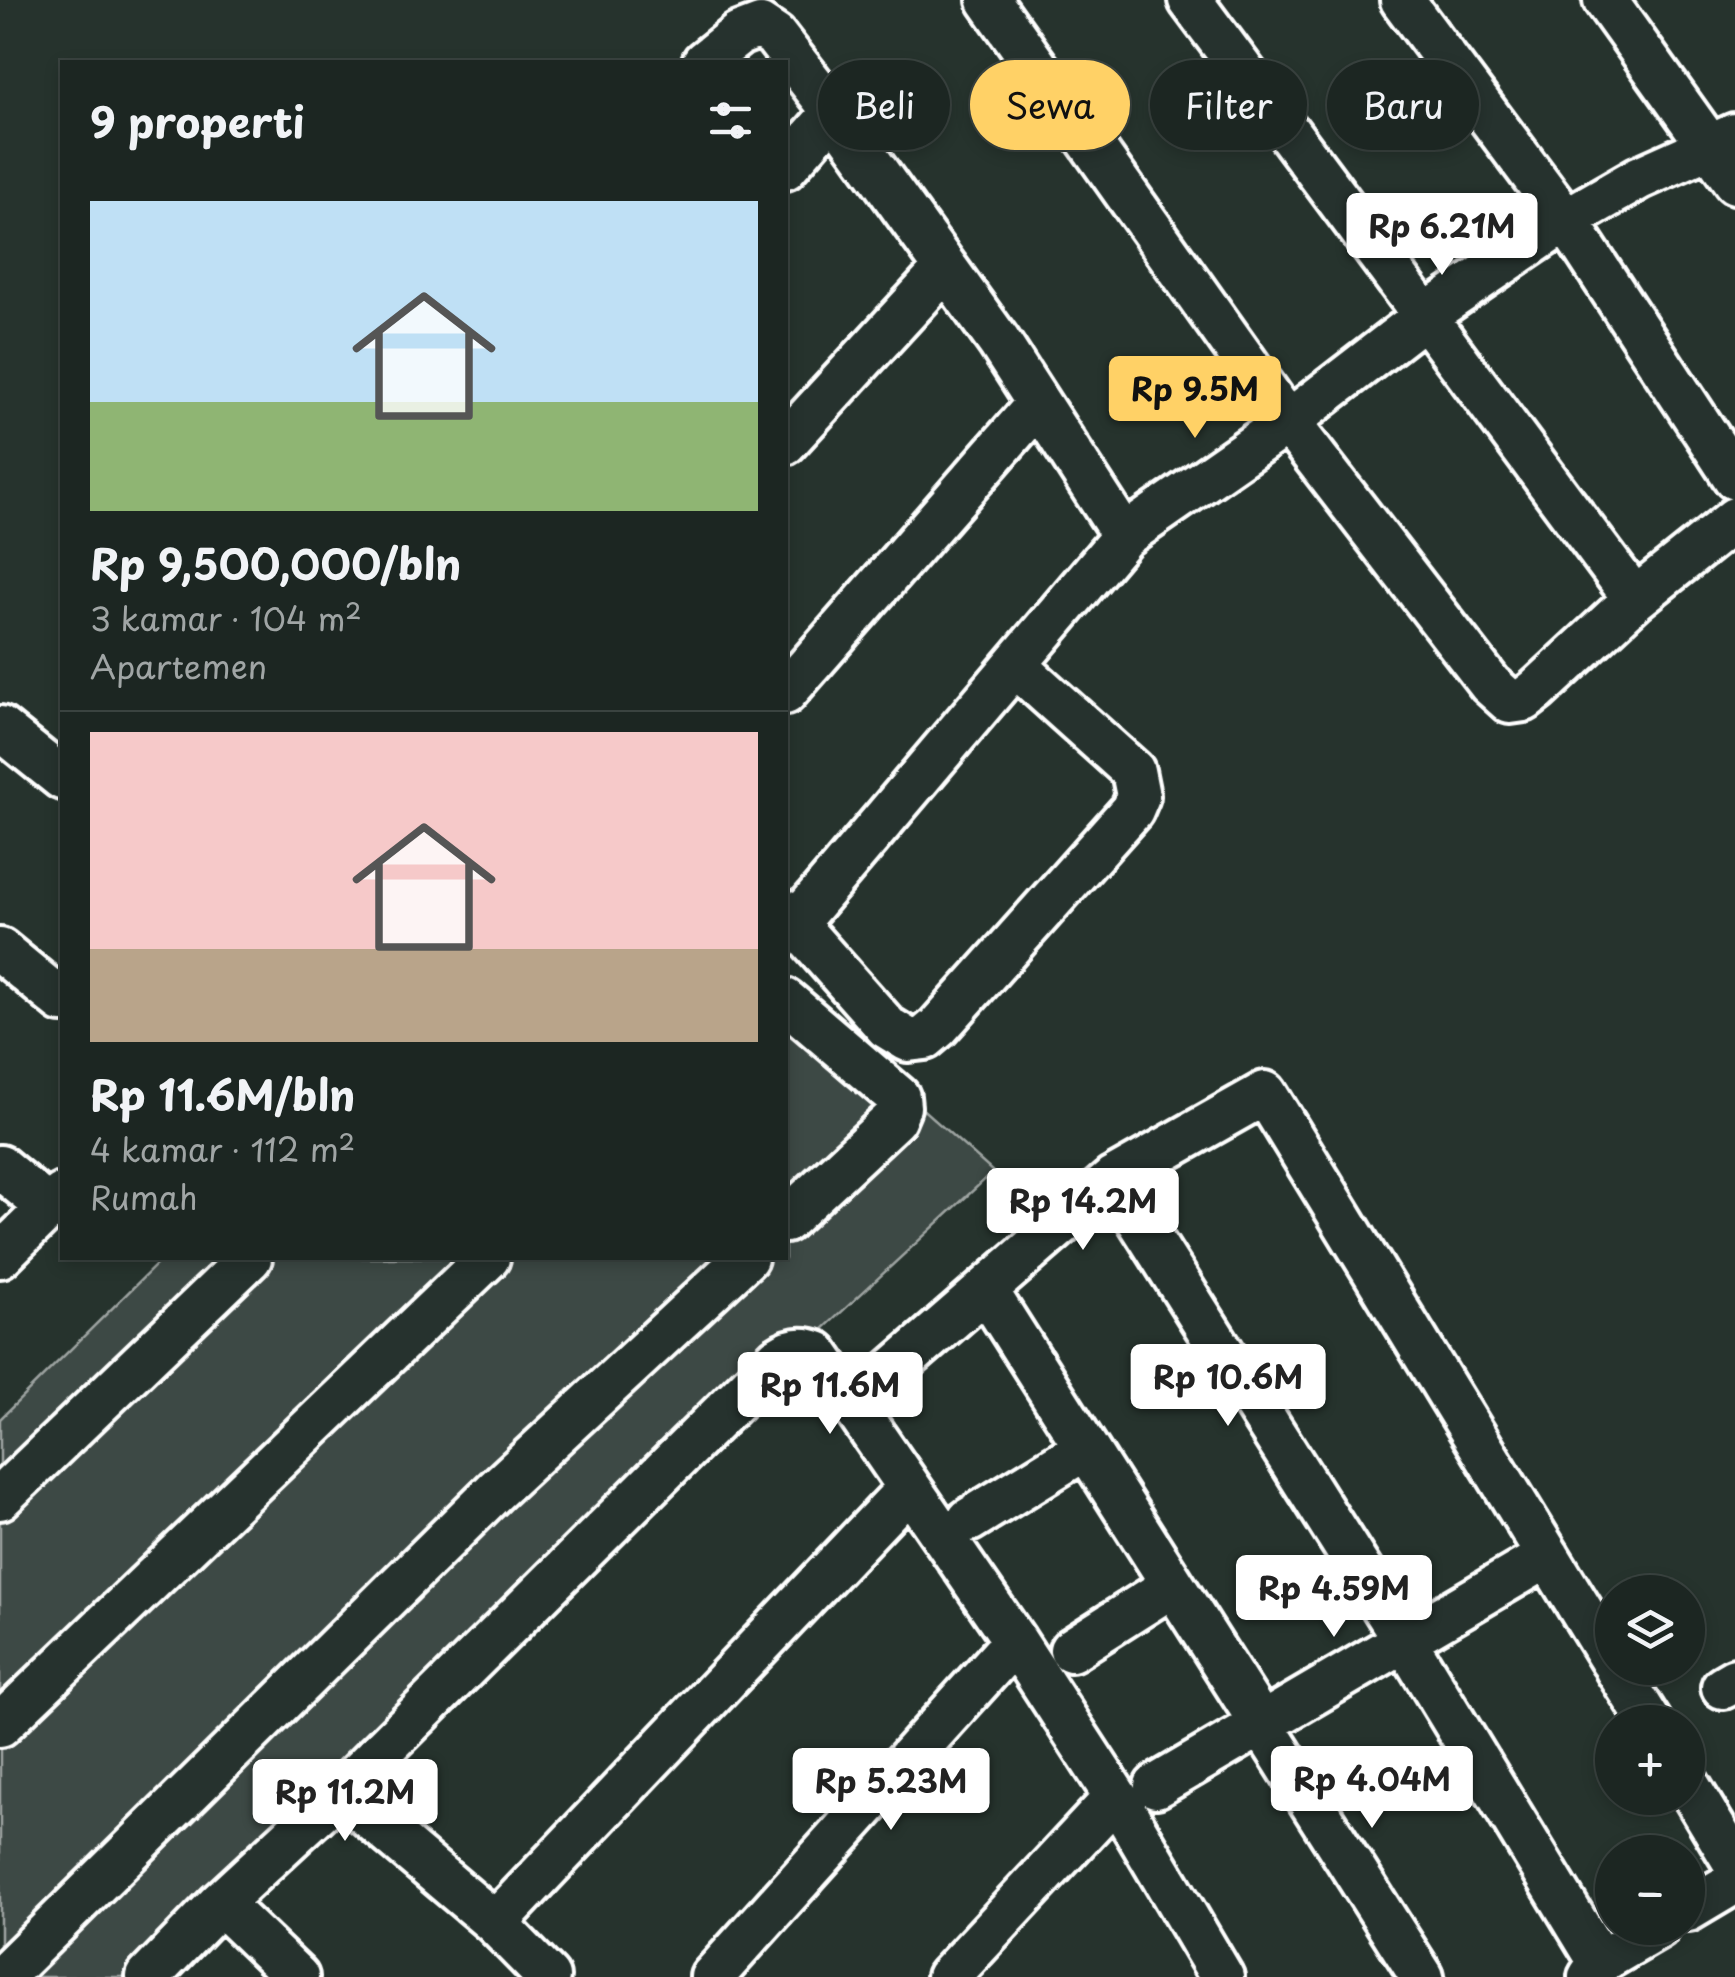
<!DOCTYPE html>
<html lang="id">
<meta charset="utf-8">
<style>
:root{--surface:#1c2622;--page:#29322f;--text:#f1f3f6;--muted:#a0a5a5;--line:#3a4340;--accent:#ffd166}
body{margin:0;font-family:"Playpen Sans",sans-serif;background:var(--page);color:var(--text);height:100vh;display:flex;flex-direction:column;font-size:38px;white-space:nowrap}
*{box-sizing:border-box;margin:0}
p{font-size:32px;color:var(--muted)}
.icon{flex:none;width:55px;height:55px;fill:none;stroke:currentColor;stroke-width:2;stroke-linecap:round;stroke-linejoin:round}
.map{position:relative;flex:1;overflow:hidden}
.details{position:absolute;left:60px;top:60px;width:728px;height:1200px;display:flex;flex-direction:column;background:var(--surface);border-radius:0px;box-shadow:0 5px 15px #0003,0 0 0 2px var(--line)}
.details>*{flex:none}
.guide{position:absolute;left:818px;top:60px;width:768px;height:90px;display:flex;gap:20px}
.fabs{position:absolute;left:1595px;top:1575px;display:grid;gap:20px}
.fabs a{display:grid;place-items:center;width:110px;height:110px;border-radius:50%;background:var(--surface);box-shadow:0 5px 15px #0003,0 0 0 2px var(--line);font-size:50px}
.price{position:absolute;translate:-50% -85px;padding:0 22px;border-radius:10px;background:#fff;color:#222;font-size:32px;line-height:65px;filter:drop-shadow(0 2px 5px #0008)}
.price::after{content:'';position:absolute;left:50%;top:60px;width:30px;height:22px;margin-left:-15px;background:inherit;clip-path:polygon(0 0,100% 0,50% 100%)}
.price.active{background:var(--accent);color:#111}
ul{padding:0;list-style:none}
li{display:grid;align-content:center;gap:20px;height:530px;padding:0 30px}
li+li{border-top:2px solid var(--line)}
li span{display:grid;place-items:center;height:310px;border-radius:0px;color:#555}
li>.icon{margin-inline-start:auto}
span .icon{width:180px;height:180px;fill:#fffc;stroke-width:1}
li b{font-size:42px}
h2{display:flex;justify-content:space-between;align-items:center;height:120px;padding:0 30px;font-size:42px}
.pill{padding:0 35px;border-radius:45px;background:var(--surface);box-shadow:0 5px 15px #0003,0 0 0 2px var(--line);font-size:35px;line-height:90px}
.pill.active{background:var(--accent);color:#111}
.map>svg:first-child{display:block}
.green{fill:#3e4944;stroke:#9ea4a2;stroke-width:2.5}
.lines{fill:none;stroke-linecap:round;stroke-linejoin:round}
.street-casing{stroke:#fff;stroke-width:50}
.street{stroke:#26332d;stroke-width:42}
</style>
<div class="map">
<svg width="1735" height="1977" viewBox="0 0 1735 1977">
<rect width="100%" height="100%" fill="#26332d"/>
<filter id="ink" filterUnits="userSpaceOnUse"><feTurbulence type="fractalNoise" baseFrequency=".01" numOctaves="2"/><feDisplacementMap in="SourceGraphic" scale="20" xChannelSelector="R" yChannelSelector="G"/><feConvolveMatrix kernelMatrix="1 2 1 2 8 2 1 2 1" color-interpolation-filters="sRGB"/></filter>
<g filter="url(#ink)">
<!-- green -->
<path class="green" d="M785,986L993,1172L122,1977H0V1419L163,1258H785Z"/>
<g class="lines">
<defs>
<path id="street" d="M989,0L1288,422L1490,684L1510,702L1524,700L1537,690L1635,599L1735,519
M1190,0L1635,599
M1402,0L1566,220L1735,478
M1605,0L1735,182
M704,62L739,34L760,26L775,36L834,112L999,342L1124,536
M785,168L834,112
M785,443L946,268
M785,693L1038,404
M0,728L62,778
M785,912L887,1027L908,1040L925,1038L938,1027L1132,810L1138,796L1133,771L1016,666
M796,923L1124,536L1288,422L1425,316L1566,220L1639,178L1735,135
M0,950L62,1001
M785,1000L898,1097L899,1107L894,1119L785,1221
M0,1167L49,1208
M1113,1179L1405,1641L1600,1962
M0,1256L62,1195
M986,1290L1422,1977
M878,1383L1113,1179L1265,1093L1612,1661
M0,1498L250,1258
M969,1520L1086,1448
M1071,1650L1173,1585
M1616,1668L1650,1722
M1723,1687L1735,1680
M0,1725L488,1258
M1688,1785L1735,1863
M1156,1786L1548,1556
M340,1792L778,1358C791,1349 802,1347 817,1353L1015,1641L1116,1797L1222,1977
M220,1903L297,1977
M1688,1910L1735,1882
M495,1923L909,1488
M2,1977L495,1491L746,1258
M148,1977L220,1903L340,1792L495,1923L548,1977
M712,1977L1015,1641
M948,1977L1116,1797
M1590,1977L1600,1962L1658,1928"/>
</defs>
<!-- street casing -->
<use href="#street" class="street-casing"/>
<!-- street -->
<use href="#street" class="street"/>
</g>
</g>
</svg>
<div class="fabs">
<a><svg class="icon" aria-label="layers" viewBox="0 0 24 24"><path d="M12 4l9 5-9 5-9-5zM3 14l9 5 9-5"/></svg></a>
<a>+</a>
<a>−</a>
</div>
<b class="price" style="left:1442px;top:278px">Rp 6.21M</b>
<b class="price active" style="left:1195px;top:441px">Rp 9.5M</b>
<b class="price" style="left:1083px;top:1253px">Rp 14.2M</b>
<b class="price" style="left:1228px;top:1429px">Rp 10.6M</b>
<b class="price" style="left:830px;top:1437px">Rp 11.6M</b>
<b class="price" style="left:1334px;top:1640px">Rp 4.59M</b>
<b class="price" style="left:1372px;top:1831px">Rp 4.04M</b>
<b class="price" style="left:891px;top:1833px">Rp 5.23M</b>
<b class="price" style="left:345px;top:1844px">Rp 11.2M</b>
<div class="guide">
<a class="pill">Beli</a>
<a class="pill active">Sewa</a>
<a class="pill">Filter</a>
<a class="pill">Baru</a>
</div>
<section class="details">
<h2>9 properti<svg class="icon" aria-label="filters" viewBox="0 0 24 24"><path d="M4 7h16M4 17h16"/><circle cx="9" cy="7" r="2"/><circle cx="15" cy="17" r="2"/></svg></h2>
<ul>
<li><span style="background:linear-gradient(#bfe0f5 65%,#8fb573 0)"><svg class="icon" aria-label="home" viewBox="0 0 24 24"><path d="M3 11l9-7 9 7M6 9v11h12V9"/></svg></span><div><b>Rp 9,500,000/bln</b><p>3 kamar · 104 m²</p><p>Apartemen</p></div></li>
<li><span style="background:linear-gradient(#f6c9c9 70%,#b9a48a 0)"><svg class="icon" aria-label="home" viewBox="0 0 24 24"><path d="M3 11l9-7 9 7M6 9v11h12V9"/></svg></span><div><b>Rp 11.6M/bln</b><p>4 kamar · 112 m²</p><p>Rumah</p></div></li>
</ul>
</section>
</div>
